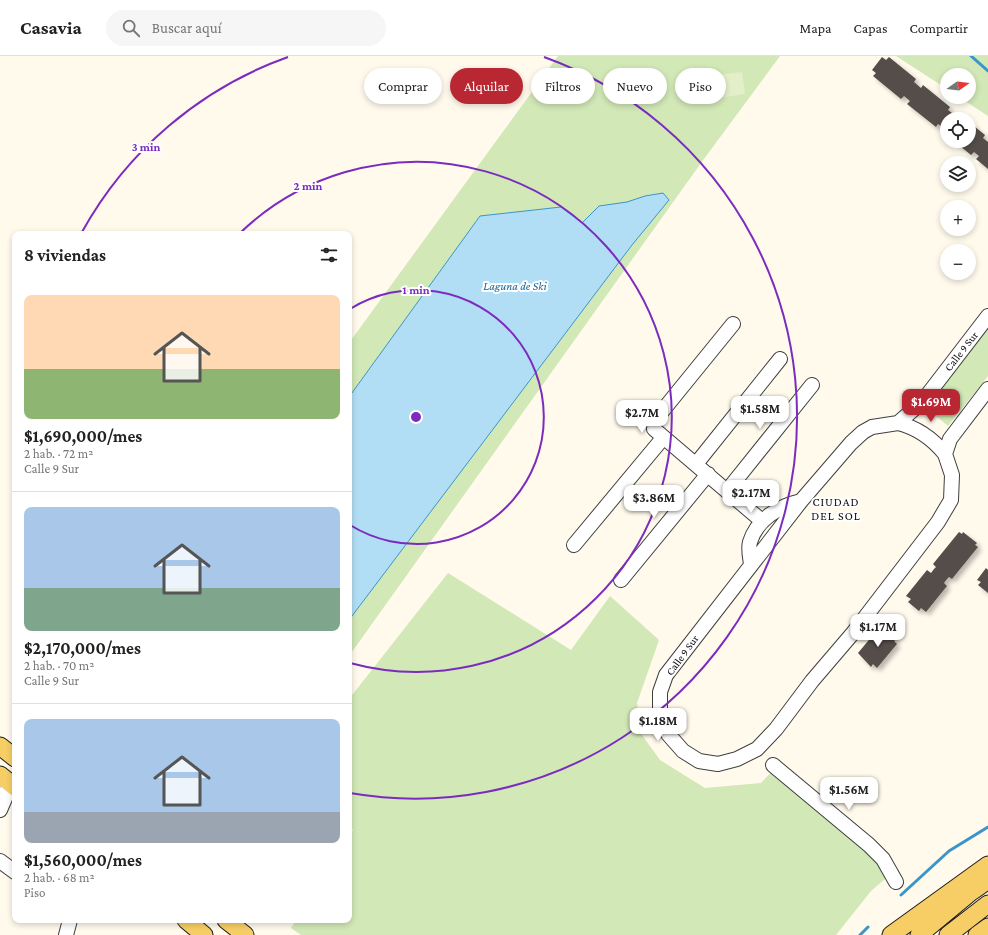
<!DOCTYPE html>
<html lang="es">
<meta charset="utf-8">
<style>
:root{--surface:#fff;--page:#f6f6f6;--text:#222;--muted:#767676;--line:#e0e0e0;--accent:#b92733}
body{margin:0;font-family:"Crimson Pro",serif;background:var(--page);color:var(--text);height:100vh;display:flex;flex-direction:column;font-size:15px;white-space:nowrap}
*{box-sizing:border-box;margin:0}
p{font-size:13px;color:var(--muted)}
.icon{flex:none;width:22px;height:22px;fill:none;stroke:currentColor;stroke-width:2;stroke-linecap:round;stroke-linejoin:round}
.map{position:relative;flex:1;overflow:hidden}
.side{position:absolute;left:12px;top:175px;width:340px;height:692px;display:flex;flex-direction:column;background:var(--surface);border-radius:8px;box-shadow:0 2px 6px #0003}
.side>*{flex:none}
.hud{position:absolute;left:364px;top:12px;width:380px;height:36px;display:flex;gap:8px}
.needle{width:26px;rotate:76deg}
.fabs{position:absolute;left:940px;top:12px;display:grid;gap:8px}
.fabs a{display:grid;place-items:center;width:36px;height:36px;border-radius:50%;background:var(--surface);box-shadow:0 2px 6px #0003;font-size:20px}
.price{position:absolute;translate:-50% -34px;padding:0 9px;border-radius:8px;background:#fff;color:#222;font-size:13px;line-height:26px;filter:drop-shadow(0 1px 2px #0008)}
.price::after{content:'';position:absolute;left:50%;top:24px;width:12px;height:9px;margin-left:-6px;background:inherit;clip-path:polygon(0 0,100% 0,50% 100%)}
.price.active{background:var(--accent);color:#fff}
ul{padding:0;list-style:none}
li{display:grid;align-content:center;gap:8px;height:212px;padding:0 12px}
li+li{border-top:1px solid var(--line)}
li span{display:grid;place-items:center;height:124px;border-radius:8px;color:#555}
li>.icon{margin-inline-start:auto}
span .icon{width:72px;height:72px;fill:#fffc;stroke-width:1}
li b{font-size:17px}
h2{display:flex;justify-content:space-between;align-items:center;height:48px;padding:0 12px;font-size:17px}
.chip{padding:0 14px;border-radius:18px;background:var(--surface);box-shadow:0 2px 6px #0003;font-size:14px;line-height:36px}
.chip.active{background:var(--accent);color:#fff}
header{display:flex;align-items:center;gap:24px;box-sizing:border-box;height:56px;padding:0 20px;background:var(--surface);border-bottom:1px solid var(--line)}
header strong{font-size:19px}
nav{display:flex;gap:22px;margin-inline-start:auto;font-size:14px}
.search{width:280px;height:36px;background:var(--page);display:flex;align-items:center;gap:10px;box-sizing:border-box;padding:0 14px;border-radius:22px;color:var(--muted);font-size:15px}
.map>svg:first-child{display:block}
.green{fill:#d2e8b7}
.pitch{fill:#e3efc8}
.water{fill:#b2def5;stroke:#3a95ca}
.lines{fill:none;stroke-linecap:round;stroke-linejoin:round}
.stream{stroke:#3a95ca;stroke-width:3}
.building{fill:#554d49;filter:url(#shadow)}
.minor-casing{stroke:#3f3f3f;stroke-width:16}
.major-casing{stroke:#1d1d1d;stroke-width:19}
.minor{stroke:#fff;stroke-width:14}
.major{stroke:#f6ce65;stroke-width:17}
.ring{fill:none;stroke:#7b2cbf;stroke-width:2}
.labels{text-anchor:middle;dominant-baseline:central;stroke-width:4;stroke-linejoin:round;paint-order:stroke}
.street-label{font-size:11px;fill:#0c0c0c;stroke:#fff}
.water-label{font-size:12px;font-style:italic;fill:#18669b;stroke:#fff}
.neighbourhood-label{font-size:12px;letter-spacing:1px;fill:#0c0c0c;stroke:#fff}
.centre{fill:#7b2cbf;stroke:#fff;stroke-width:2}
.ring-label{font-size:12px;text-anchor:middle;font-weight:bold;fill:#7b2cbf;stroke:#fff;stroke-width:4;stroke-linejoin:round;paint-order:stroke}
</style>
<header>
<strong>Casavia</strong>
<div class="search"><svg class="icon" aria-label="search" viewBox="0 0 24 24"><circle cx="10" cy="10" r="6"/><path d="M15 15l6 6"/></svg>Buscar aquí</div>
<nav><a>Mapa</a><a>Capas</a><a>Compartir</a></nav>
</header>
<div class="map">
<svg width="988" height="879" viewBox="0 0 988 879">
<defs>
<filter id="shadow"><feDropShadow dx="3.5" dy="3.5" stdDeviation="2" flood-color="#0004"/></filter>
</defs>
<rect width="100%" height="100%" fill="#fffaec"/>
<!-- green -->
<path class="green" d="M558,0H780L701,107L349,600V287Z
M896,0H988V60L959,41H969V19H947V33Z
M988,271V320L948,370L924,350Z
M448,517L571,594L610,540L659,584L637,647L642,679L660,704L705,732L761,727L776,711L892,817L871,835L836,879H301L291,872L296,864H349V781L353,774L349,770V643Z"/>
<!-- pitch -->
<path class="pitch" d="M742,16L745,38L699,45L696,22Z"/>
<!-- water -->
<path class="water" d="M663,137L669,144L632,189L349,564V341L480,160L561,151L582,167L599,150L627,146L645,140Z"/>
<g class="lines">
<!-- stream -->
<path class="stream" d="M971,0L988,15
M901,839L949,795L988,771
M860,879L868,871"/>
</g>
<!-- building -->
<path class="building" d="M882,1L886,4L889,1L916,23L914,26L921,32L923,29L950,51L948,54L956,60L958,58L965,63H947V80L942,75L944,72L938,68L936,71L907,48L910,45L904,40L901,43L873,20L876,17L872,14Z
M969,66L985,79L983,82L988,86V113L976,103L979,100L974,96L971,99L954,85H969Z
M959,476L962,478L963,476L977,487L975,489L978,491L952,523L949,521L947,523L944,527L947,530L926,556L921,552L919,555L908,546L911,543L906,540L927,514L931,517L934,513L936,511L933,508Z
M986,512L988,514V537L978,529L981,526L977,524Z
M878,573L881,575L883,573L896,583L894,585L897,588L877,612L873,608L871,611L858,597Z"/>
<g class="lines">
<defs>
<path id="minor" d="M988,260L922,346L898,367L872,371L863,376L851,387L801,445L666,619L660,636V660L668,678L683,695L699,705L718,708L737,703L757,693L776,673L812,625L853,577L938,466L951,444L952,419L945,398L950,383L988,333
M733,268L655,364L654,373L762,465
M898,367C918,372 932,382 945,398
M696,408L780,303
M727,435L812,329
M574,489L663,382
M751,508C750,501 748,493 750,486C757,463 779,450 801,445
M621,524L708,418
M773,709L869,789L883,803L896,826
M0,754L6,740L8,726
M0,805L15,816
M66,879L70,864"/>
<path id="major" d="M0,690L15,702
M0,719L15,731
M186,864L204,879
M226,864L245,879
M891,879L988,809
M919,879L971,836L988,824
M948,879L988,848
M977,879L988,871"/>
</defs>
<!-- minor casing -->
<use href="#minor" class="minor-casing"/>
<!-- major casing -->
<use href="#major" class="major-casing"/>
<!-- minor -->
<use href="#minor" class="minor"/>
<!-- major -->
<use href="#major" class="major"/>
</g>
<!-- distance rings -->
<g class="ring">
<path d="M350 253A127 127 0 1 1 350 469"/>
<path d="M239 178A255 255 0 1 1 350 607"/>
<path d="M82 176A382 382 0 0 1 288 1M544 1A382 382 0 0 1 350 737"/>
</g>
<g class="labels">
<!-- street labels -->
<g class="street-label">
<text transform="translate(961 295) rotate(-52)">Calle 9 Sur</text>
<text transform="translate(682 599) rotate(-54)">Calle 9 Sur</text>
</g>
<!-- water labels -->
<g class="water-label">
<text x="515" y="230">Laguna de Ski</text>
</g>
<!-- neighbourhood labels -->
<g class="neighbourhood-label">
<text x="836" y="446">CIUDAD<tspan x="836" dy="14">DEL SOL</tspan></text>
</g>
</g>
<circle cx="416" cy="361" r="6" class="centre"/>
<g class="ring-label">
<text x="146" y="95">3 min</text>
<text x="308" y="134">2 min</text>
<text x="416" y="238">1 min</text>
</g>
</svg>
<div class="fabs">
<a><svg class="needle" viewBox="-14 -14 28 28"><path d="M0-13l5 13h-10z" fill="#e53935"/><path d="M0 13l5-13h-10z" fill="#767676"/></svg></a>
<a><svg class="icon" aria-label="locate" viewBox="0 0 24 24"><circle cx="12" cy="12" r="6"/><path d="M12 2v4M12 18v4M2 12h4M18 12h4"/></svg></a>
<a><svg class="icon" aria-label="layers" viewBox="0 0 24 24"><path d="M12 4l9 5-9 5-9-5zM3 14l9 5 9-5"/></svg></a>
<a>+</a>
<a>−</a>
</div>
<b class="price active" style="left:931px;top:367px">$1.69M</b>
<b class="price" style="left:760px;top:374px">$1.58M</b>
<b class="price" style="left:642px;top:378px">$2.7M</b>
<b class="price" style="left:751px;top:458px">$2.17M</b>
<b class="price" style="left:654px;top:463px">$3.86M</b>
<b class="price" style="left:878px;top:592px">$1.17M</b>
<b class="price" style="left:658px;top:686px">$1.18M</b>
<b class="price" style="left:849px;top:755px">$1.56M</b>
<div class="hud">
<a class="chip">Comprar</a>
<a class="chip active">Alquilar</a>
<a class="chip">Filtros</a>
<a class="chip">Nuevo</a>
<a class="chip">Piso</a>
</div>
<section class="side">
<h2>8 viviendas<svg class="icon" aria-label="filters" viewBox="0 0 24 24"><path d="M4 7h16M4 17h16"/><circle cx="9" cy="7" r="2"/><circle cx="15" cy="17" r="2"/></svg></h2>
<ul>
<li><span style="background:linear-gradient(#ffd9b3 60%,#8fb573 0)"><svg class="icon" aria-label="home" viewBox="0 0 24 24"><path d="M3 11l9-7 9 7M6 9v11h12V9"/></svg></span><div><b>$1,690,000/mes</b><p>2 hab. · 72 m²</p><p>Calle 9 Sur</p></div></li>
<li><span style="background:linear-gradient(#a9c7e8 65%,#7fa58c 0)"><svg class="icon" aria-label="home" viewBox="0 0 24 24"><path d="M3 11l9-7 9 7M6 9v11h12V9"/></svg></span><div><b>$2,170,000/mes</b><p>2 hab. · 70 m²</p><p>Calle 9 Sur</p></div></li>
<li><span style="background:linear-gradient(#a9c7e8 75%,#9aa5b1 0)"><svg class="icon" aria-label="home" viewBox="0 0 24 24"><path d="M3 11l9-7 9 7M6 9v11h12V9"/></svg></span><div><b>$1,560,000/mes</b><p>2 hab. · 68 m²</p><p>Piso</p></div></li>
</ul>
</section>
</div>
